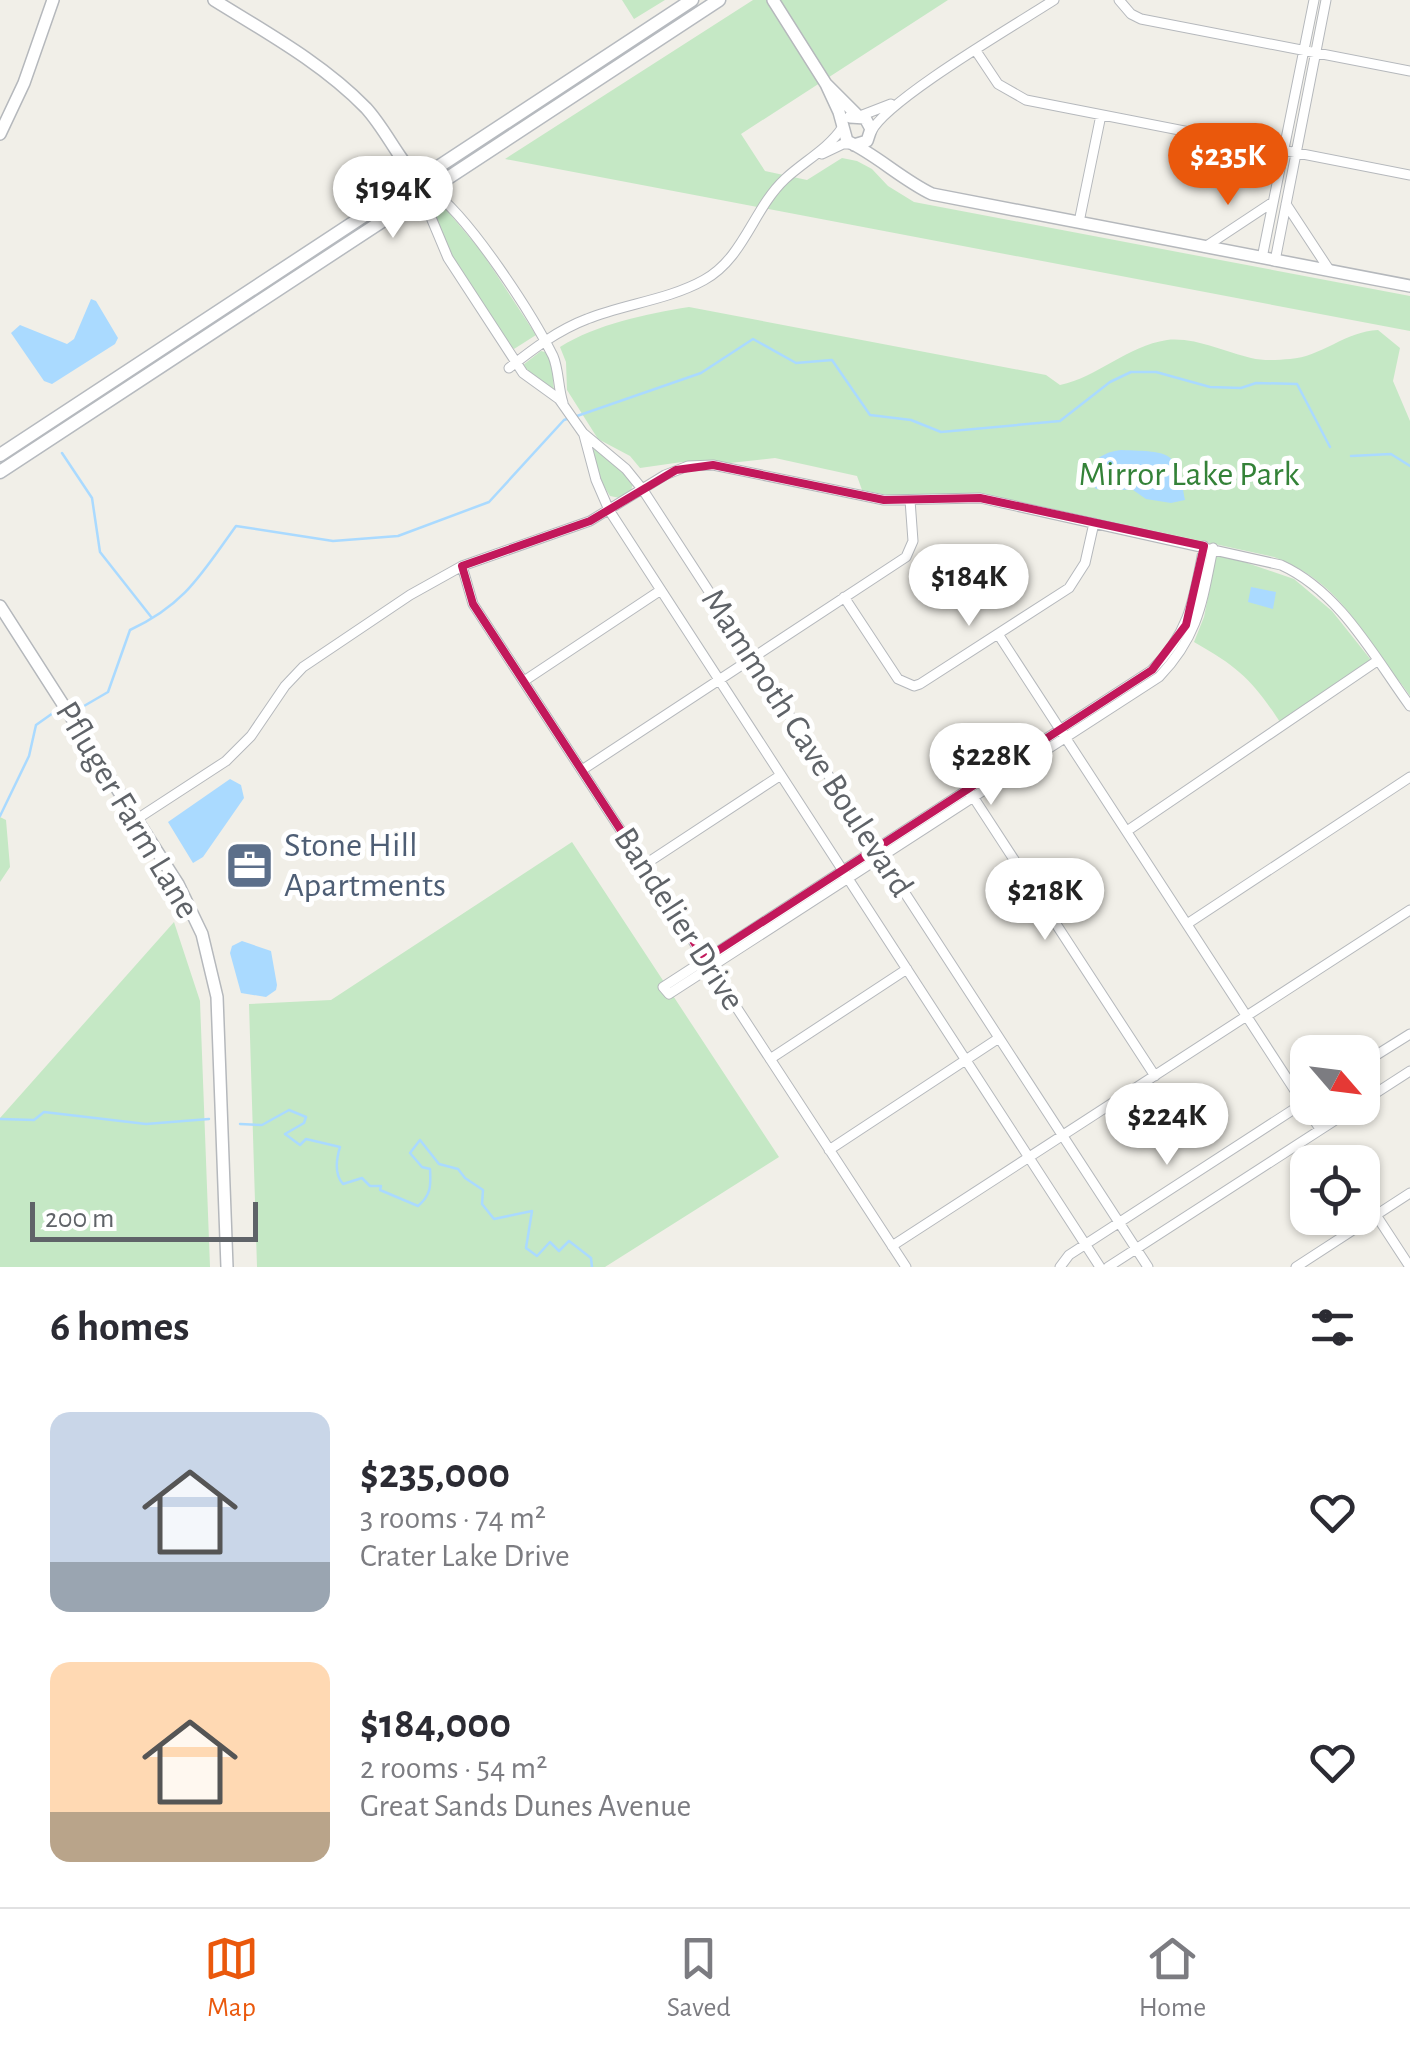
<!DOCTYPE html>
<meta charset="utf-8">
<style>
:root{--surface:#fff;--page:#f2f2f3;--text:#2b2b33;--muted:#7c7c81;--line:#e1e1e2;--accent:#ea580c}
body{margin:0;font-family:"Alegreya Sans",sans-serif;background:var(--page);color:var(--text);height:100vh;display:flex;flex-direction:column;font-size:38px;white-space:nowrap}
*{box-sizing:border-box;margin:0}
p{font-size:32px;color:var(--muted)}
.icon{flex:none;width:55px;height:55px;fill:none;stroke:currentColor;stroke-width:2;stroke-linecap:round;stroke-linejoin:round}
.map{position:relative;height:1267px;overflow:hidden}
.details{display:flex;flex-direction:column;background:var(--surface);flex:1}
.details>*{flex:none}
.needle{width:65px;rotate:118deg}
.controls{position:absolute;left:1290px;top:1035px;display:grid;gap:20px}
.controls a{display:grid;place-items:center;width:90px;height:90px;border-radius:20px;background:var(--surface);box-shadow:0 2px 8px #0004;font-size:50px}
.scale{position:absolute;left:30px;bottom:25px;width:228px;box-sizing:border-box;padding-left:10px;border:5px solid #5f6368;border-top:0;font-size:28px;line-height:35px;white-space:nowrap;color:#5f6368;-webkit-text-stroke:8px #fff;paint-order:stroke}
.price{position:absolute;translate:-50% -85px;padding:0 22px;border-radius:35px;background:#fff;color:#222;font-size:32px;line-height:65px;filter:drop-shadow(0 2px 5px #0008)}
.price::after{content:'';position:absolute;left:50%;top:60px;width:30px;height:22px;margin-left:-15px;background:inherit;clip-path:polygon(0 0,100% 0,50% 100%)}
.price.on{background:var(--accent);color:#fff}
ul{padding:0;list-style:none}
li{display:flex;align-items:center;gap:30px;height:250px;padding:0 50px}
li span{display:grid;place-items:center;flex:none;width:280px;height:200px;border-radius:20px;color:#555}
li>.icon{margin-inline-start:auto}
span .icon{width:120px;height:120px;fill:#fffc;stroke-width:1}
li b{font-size:42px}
h2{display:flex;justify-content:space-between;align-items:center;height:120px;padding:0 50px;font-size:42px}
.dock{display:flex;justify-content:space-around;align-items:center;height:140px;border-top:2px solid var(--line);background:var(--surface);font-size:28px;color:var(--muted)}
.dock a{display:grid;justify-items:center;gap:5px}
.dock .on{color:var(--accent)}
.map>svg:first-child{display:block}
.green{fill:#c5e8c5}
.water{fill:#aadaff}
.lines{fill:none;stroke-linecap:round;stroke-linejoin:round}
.stream{stroke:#aadaff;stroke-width:2.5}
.minor-casing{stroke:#b5b8bc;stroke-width:11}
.tertiary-casing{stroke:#b5b8bc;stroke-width:14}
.secondary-casing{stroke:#b6babf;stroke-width:15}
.minor{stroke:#fff;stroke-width:9}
.tertiary{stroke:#fff;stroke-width:11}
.secondary{stroke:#fff;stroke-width:12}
.marked{fill:none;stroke:#c2185b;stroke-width:8;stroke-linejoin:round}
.labels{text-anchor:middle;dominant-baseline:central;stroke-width:10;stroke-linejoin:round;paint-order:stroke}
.park-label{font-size:35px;fill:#348238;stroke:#fff}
.street-label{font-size:35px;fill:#5f6368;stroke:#fff}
.service-label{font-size:35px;fill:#4e5e75;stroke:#fff;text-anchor:start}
</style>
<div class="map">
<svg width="1410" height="1267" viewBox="0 0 1410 1267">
<rect width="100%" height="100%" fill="#f1efe8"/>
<!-- green -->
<path class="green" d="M622,0H665L634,19Z
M753,0H948L741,134L765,171L807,180L842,158L857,161L872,169L888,186L914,202L1410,296V331L505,159Z
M433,200L439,201L481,251L536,335L514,349L497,329L454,262L429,206Z
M689,307L1046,375L1060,385C1098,377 1127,346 1167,340C1195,337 1225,352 1251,358C1263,361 1278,360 1290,359C1321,357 1346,331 1378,330L1400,348L1393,381L1410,421V696C1401,682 1390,671 1381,658C1350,611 1328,578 1274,557L980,493L897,497L862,490L857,476L775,458L730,463L682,462L640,468L630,456L598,439L567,390L566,362L560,347C597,324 646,314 689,307Z
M541,351L545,352L552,363L554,391L526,372L523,365Z
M593,448L618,467L633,483L631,491L620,498L610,496L600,480Z
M1221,554L1294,579L1332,611L1371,660L1282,725C1253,681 1240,668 1194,642L1204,617L1216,557Z
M0,817L6,820L10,867L0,882Z
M572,842L779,1157L605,1267H257L249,1004L331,1000Z
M174,922L200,1001L210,1267H0V1118Z"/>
<!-- water -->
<path class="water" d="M91,299L96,301L118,338L115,344L52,384L44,381L11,333L20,325L67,344L74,339Z
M1121,450C1172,452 1177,450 1185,500L1171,503L1146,499L1133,490L1096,489L1090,481C1088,461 1103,452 1121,450Z
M1251,587L1276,592L1273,609L1248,602Z
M230,779L241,785L244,798L203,857L193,863L168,822Z
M242,941L271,951L277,985L276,990L266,997L241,993L230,953L232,946Z"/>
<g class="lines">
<!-- stream -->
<path class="stream" d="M577,416L701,373L753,339L796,363L832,360L870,415L911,420L941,432L1060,421L1110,382L1131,372H1156L1210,387L1241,388L1256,383L1297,384L1330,447
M62,453L92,498L100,552L152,618
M1351,456L1391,454L1410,466
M70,709L84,706L108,692L130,630C185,605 202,573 236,526L333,541L398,536L489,502L564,420L570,418
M0,816L29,756L36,725L53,713L62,711
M0,1119L34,1120L44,1112L146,1124L209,1119
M240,1124L262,1125L289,1110L306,1117L304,1123L285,1134L300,1145L306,1139L340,1147C336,1160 334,1174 343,1184L362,1178L370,1186H381L380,1190L418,1206C431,1195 431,1186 430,1169L422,1167L410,1153L420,1140L439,1164L458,1169L465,1178L483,1190L482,1204L494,1219L532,1211L526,1248L537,1256L550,1242L559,1251L569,1241L591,1258L592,1267"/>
<defs>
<path id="minor" d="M1119,0L1131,14L1141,19L1410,71
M976,51L998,84L1026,100L1410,175
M860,116L891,104
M871,132C886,100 1017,24 1054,0
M822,154L843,144H851
M431,190C469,216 532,314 553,356C559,370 558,388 563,403
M422,196L448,258L523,373L559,399L583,433L626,469L643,490L1148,1267
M1286,204L1330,271
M1079,222L1101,115
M1205,247L1273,202
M1262,258L1314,0
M1275,261L1326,0
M509,368C533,349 558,330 587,319C624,304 668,300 704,280C744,258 753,209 785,179C803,162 828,149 842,128
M584,435L596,480L609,510L1100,1267
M1204,546C1194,597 1191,631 1152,670L663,987L669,994L1159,677C1199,635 1202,602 1213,548
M462,566L473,604L906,1267
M844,597L898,679L914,686L920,684L1069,588L1085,563L1094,523
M998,634L1320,1129
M524,681L661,590
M582,770L906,557L913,541L910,500
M970,792L1155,1076
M137,819L226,761L251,736L285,686L303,667L410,595L462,566L590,521L665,475L688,466L713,465L884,500L980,498L1281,565C1340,592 1373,655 1410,706
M1127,831L1377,661
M644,865L781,775
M1187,924L1410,777
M770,1059L907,969
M1362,1064L1410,1034
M1362,1102L1410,1071
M829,1150L999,1038
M1376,1215L1410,1267
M892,1246L1410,910
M1060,1267L1069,1255L1305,1102
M1108,1267L1354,1108
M1296,1267L1410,1193"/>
<path id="tertiary" d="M214,0C267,33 322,63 366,108C387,131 400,163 422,183
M773,0L826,84L857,115
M826,84L839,112L847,141C877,155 901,179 932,194L1410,286
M850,117L865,118L871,129L867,141L854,145
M0,134L24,83L53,0
M0,606L178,884L202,934L217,997L227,1267"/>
<path id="secondary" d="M0,455L692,0
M0,472L719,0"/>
</defs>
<!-- minor casing -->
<use href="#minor" class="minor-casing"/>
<!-- tertiary casing -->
<use href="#tertiary" class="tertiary-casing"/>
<!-- secondary casing -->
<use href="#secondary" class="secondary-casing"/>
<!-- minor -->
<use href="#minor" class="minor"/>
<!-- tertiary -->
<use href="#tertiary" class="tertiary"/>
<!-- secondary -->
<use href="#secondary" class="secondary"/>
</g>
<!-- marked area -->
<path class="marked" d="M713,465L884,500L980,498L1204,546L1186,625L1152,670L705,959L473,604L462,566L590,521L676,470Z"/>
<!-- icons -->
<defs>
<symbol id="office-square" viewBox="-11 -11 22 22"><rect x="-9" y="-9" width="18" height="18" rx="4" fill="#5c6f8a" stroke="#fff"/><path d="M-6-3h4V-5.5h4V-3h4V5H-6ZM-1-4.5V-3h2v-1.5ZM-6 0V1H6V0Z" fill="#fff"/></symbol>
</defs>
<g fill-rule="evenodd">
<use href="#office-square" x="222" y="838" width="55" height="55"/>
</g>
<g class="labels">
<!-- park labels -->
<g class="park-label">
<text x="1189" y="474">Mirror Lake Park</text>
</g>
<!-- street labels -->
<g class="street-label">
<text transform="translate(807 743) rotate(57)">Mammoth Cave Boulevard</text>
<text transform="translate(127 810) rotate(59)">Pfluger Farm Lane</text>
<text transform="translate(679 919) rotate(57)">Bandelier Drive</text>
</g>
<!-- service labels -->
<g class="service-label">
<text x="284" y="845">Stone Hill<tspan x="284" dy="40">Apartments</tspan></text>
</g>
</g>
</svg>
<div class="controls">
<a><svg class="needle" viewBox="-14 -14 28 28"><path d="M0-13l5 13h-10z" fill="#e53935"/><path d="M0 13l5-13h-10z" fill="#7c7c81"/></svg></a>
<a><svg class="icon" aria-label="locate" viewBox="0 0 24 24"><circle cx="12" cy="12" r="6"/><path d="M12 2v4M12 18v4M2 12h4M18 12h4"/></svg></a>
</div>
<div class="scale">200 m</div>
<b class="price on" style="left:1228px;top:208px">$235K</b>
<b class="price" style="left:393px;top:241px">$194K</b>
<b class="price" style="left:969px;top:629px">$184K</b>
<b class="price" style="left:991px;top:808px">$228K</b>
<b class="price" style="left:1045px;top:943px">$218K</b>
<b class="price" style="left:1167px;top:1168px">$224K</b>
</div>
<section class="details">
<h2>6 homes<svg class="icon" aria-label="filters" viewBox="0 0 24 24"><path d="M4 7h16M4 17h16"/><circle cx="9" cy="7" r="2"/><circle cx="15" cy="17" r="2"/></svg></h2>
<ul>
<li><span style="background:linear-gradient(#c9d6e8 75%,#9aa5b1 0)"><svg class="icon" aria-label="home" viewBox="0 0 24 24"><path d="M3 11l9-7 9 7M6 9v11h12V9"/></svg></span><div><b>$235,000</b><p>3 rooms · 74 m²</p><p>Crater Lake Drive</p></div><svg class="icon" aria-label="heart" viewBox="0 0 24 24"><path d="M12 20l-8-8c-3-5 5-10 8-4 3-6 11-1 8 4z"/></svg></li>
<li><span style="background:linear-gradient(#ffd9b3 75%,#b9a48a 0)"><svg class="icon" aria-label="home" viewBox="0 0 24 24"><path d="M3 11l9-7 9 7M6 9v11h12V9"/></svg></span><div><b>$184,000</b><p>2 rooms · 54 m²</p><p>Great Sands Dunes Avenue</p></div><svg class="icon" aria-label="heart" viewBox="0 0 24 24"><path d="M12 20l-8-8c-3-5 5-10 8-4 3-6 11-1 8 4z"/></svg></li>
</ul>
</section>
<nav class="dock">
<a class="on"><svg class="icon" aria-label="map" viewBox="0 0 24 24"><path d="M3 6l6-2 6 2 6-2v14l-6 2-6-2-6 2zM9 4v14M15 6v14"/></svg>Map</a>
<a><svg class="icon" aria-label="saved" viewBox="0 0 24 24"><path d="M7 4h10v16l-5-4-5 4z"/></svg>Saved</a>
<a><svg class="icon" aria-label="home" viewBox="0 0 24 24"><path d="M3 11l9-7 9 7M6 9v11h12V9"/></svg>Home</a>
</nav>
